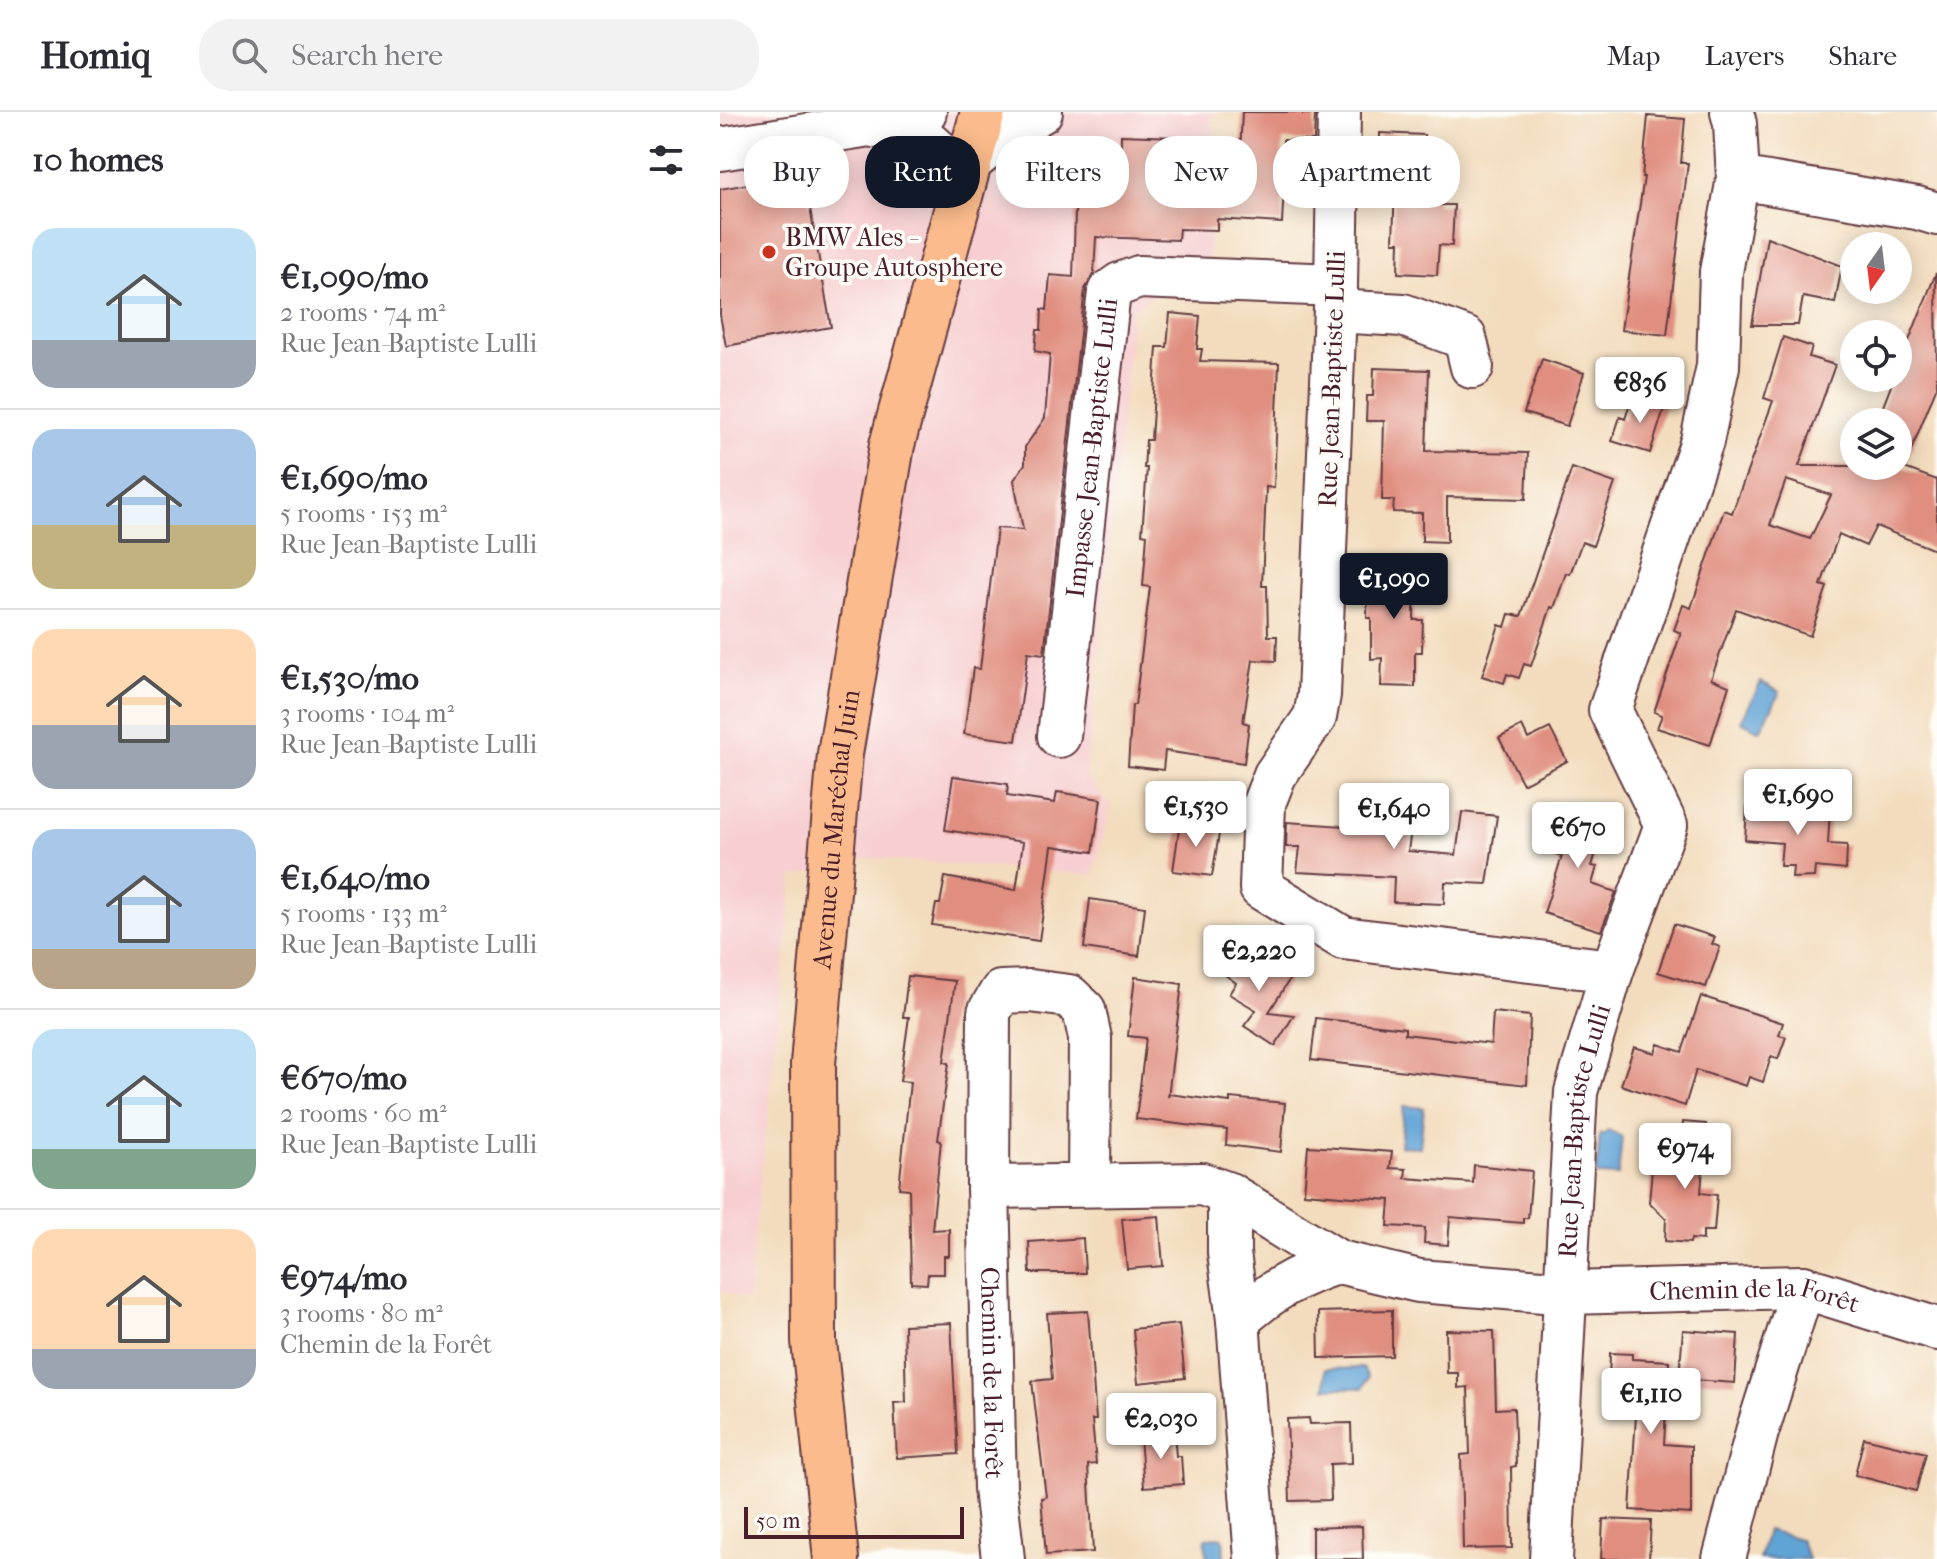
<!DOCTYPE html>
<meta charset="utf-8">
<style>
:root{--surface:#fff;--page:#f2f2f3;--text:#2b2b33;--muted:#7c7c81;--line:#e1e1e2;--accent:#111827}
body{margin:0;font-family:"IM FELL French Canon",serif;background:var(--page);color:var(--text);height:100vh;display:flex;flex-direction:column;font-size:30px;white-space:nowrap}
*{box-sizing:border-box;margin:0}
p{font-size:26px;color:var(--muted)}
.icon{flex:none;width:44px;height:44px;fill:none;stroke:currentColor;stroke-width:2;stroke-linecap:round;stroke-linejoin:round}
.map{position:relative;flex:1;overflow:hidden}
.drawer{display:flex;flex-direction:column;background:var(--surface);width:720px}
.drawer>*{flex:none}
.guide{position:absolute;left:24px;top:24px;width:760px;height:72px;display:flex;gap:16px}
.needle{width:52px;rotate:194deg}
.controls{position:absolute;left:1120px;top:120px;display:grid;gap:16px}
.controls a{display:grid;place-items:center;width:72px;height:72px;border-radius:50%;background:var(--surface);box-shadow:0 4px 20px #0003;font-size:40px}
.scale{position:absolute;left:24px;bottom:20px;width:220px;box-sizing:border-box;padding-left:8px;border:4px solid #4a1f2b;border-top:0;font-size:22px;line-height:28px;white-space:nowrap;color:#4a1f2b;-webkit-text-stroke:6px #fdfcf7;paint-order:stroke}
.price{position:absolute;translate:-50% -68px;padding:0 18px;border-radius:8px;background:#fff;color:#222;font-size:26px;line-height:52px;filter:drop-shadow(0 2px 4px #0008)}
.price::after{content:'';position:absolute;left:50%;top:48px;width:24px;height:18px;margin-left:-12px;background:inherit;clip-path:polygon(0 0,100% 0,50% 100%)}
.price.current{background:var(--accent);color:#fff}
ul{padding:0;list-style:none}
li{display:flex;align-items:center;gap:24px;height:200px;padding:0 32px}
li+li{border-top:2px solid var(--line)}
li span{display:grid;place-items:center;flex:none;width:224px;height:160px;border-radius:24px;color:#555}
li>.icon{margin-inline-start:auto}
span .icon{width:96px;height:96px;fill:#fffc;stroke-width:1}
li b{font-size:34px}
h2{display:flex;justify-content:space-between;align-items:center;height:96px;padding:0 32px;font-size:34px}
.chip{padding:0 28px;border-radius:32px;background:var(--surface);box-shadow:0 4px 20px #0003;font-size:28px;line-height:72px}
.chip.current{background:var(--accent);color:#fff}
header{display:flex;align-items:center;gap:48px;box-sizing:border-box;height:112px;padding:0 40px;background:var(--surface);border-bottom:2px solid var(--line)}
header strong{font-size:38px}
nav{display:flex;gap:44px;margin-inline-start:auto;font-size:28px}
.search{width:560px;height:72px;background:var(--page);display:flex;align-items:center;gap:20px;box-sizing:border-box;padding:0 28px;border-radius:32px;color:var(--muted);font-size:30px}
main{display:flex;flex:1;min-height:0}
.map>svg:first-child{display:block}
.built{fill:#f7cfd1}
.water{fill:#61a3d5;stroke:#566180;stroke-width:2}
.building{fill:#e08e80;fill-rule:evenodd}
.lines{fill:none;stroke-linecap:round;stroke-linejoin:round}
.minor-casing{stroke:#633b41;stroke-width:46}
.major-casing{stroke:#633b41;stroke-width:48}
.minor{stroke:#fff;stroke-width:42}
.major{stroke:#fbbb8c;stroke-width:44}
.poi-dot{fill:#c8321e;stroke:#fdfcf7;stroke-width:3}
.labels{text-anchor:middle;dominant-baseline:central;stroke-width:7;stroke-linejoin:round;paint-order:stroke}
.poi-label{font-size:26px;fill:#4a1f2b;stroke:#fdfcf7;text-anchor:start}
.street-label{font-size:26px;fill:#4a1f2b;stroke:#fdfcf7}
</style>
<header>
<strong>Homiq</strong>
<div class="search"><svg class="icon" aria-label="search" viewBox="0 0 24 24"><circle cx="10" cy="10" r="6"/><path d="M15 15l6 6"/></svg>Search here</div>
<nav><a>Map</a><a>Layers</a><a>Share</a></nav>
</header>
<main>
<section class="drawer">
<h2>10 homes<svg class="icon" aria-label="filters" viewBox="0 0 24 24"><path d="M4 7h16M4 17h16"/><circle cx="9" cy="7" r="2"/><circle cx="15" cy="17" r="2"/></svg></h2>
<ul>
<li><span style="background:linear-gradient(#bfe0f5 70%,#9aa5b1 0)"><svg class="icon" aria-label="home" viewBox="0 0 24 24"><path d="M3 11l9-7 9 7M6 9v11h12V9"/></svg></span><div><b>€1,090/mo</b><p>2 rooms · 74 m²</p><p>Rue Jean-Baptiste Lulli</p></div></li>
<li><span style="background:linear-gradient(#a9c7e8 60%,#c2b280 0)"><svg class="icon" aria-label="home" viewBox="0 0 24 24"><path d="M3 11l9-7 9 7M6 9v11h12V9"/></svg></span><div><b>€1,690/mo</b><p>5 rooms · 153 m²</p><p>Rue Jean-Baptiste Lulli</p></div></li>
<li><span style="background:linear-gradient(#ffd9b3 60%,#9aa5b1 0)"><svg class="icon" aria-label="home" viewBox="0 0 24 24"><path d="M3 11l9-7 9 7M6 9v11h12V9"/></svg></span><div><b>€1,530/mo</b><p>3 rooms · 104 m²</p><p>Rue Jean-Baptiste Lulli</p></div></li>
<li><span style="background:linear-gradient(#a9c7e8 75%,#b9a48a 0)"><svg class="icon" aria-label="home" viewBox="0 0 24 24"><path d="M3 11l9-7 9 7M6 9v11h12V9"/></svg></span><div><b>€1,640/mo</b><p>5 rooms · 133 m²</p><p>Rue Jean-Baptiste Lulli</p></div></li>
<li><span style="background:linear-gradient(#bfe0f5 75%,#7fa58c 0)"><svg class="icon" aria-label="home" viewBox="0 0 24 24"><path d="M3 11l9-7 9 7M6 9v11h12V9"/></svg></span><div><b>€670/mo</b><p>2 rooms · 60 m²</p><p>Rue Jean-Baptiste Lulli</p></div></li>
<li><span style="background:linear-gradient(#ffd9b3 75%,#9aa5b1 0)"><svg class="icon" aria-label="home" viewBox="0 0 24 24"><path d="M3 11l9-7 9 7M6 9v11h12V9"/></svg></span><div><b>€974/mo</b><p>3 rooms · 80 m²</p><p>Chemin de la Forêt</p></div></li>
</ul>
</section>
<div class="map">
<svg width="1217" height="1447" viewBox="0 0 1217 1447">
<rect width="100%" height="100%" fill="#fdfcf7"/>
<filter id="ink" filterUnits="userSpaceOnUse"><feTurbulence type="fractalNoise" baseFrequency=".0125" numOctaves="2"/><feDisplacementMap in="SourceGraphic" scale="16" xChannelSelector="R" yChannelSelector="G"/><feConvolveMatrix kernelMatrix="1 2 1 2 8 2 1 2 1" color-interpolation-filters="sRGB"/></filter>
<filter id="wash" filterUnits="userSpaceOnUse"><feTurbulence type="fractalNoise" baseFrequency=".006" numOctaves="4" result="noise"/><feDisplacementMap in="SourceGraphic" scale="32" xChannelSelector="R" yChannelSelector="G"/><feGaussianBlur stdDeviation="1.8" result="paint"/><feColorMatrix in="noise" values="0 0 0 0 0 0 0 0 0 0 0 0 0 0 0 0 0 1.4 0 .05"/><feComposite in="paint" operator="in"/></filter>
<g filter="url(#wash)">
<rect width="100%" height="100%" fill="#f3dcbd"/>
<!-- built -->
<path class="built" d="M0,0H493L488,150L413,197L366,665L391,694L373,763L148,746L73,765L28,1189L0,1178Z"/>
<!-- water -->
<path class="water" d="M1041,570L1060,580L1040,619L1021,609Z
M684,994L704,996L700,1035L680,1034Z
M888,1018L902,1025L898,1064L876,1063L880,1022H885Z
M643,1256L648,1266L643,1276H605V1257Z
M1047,1418L1080,1427L1088,1447H1039Z
M503,1425L504,1447H487L485,1426Z"/>
<g id="blocks">
<!-- building -->
<path class="building" d="M522,0H583V2H595L594,29L563,28L561,74H564L562,111L497,107V118L459,117L458,128L376,125L374,162L365,177L324,542L308,540L296,629L244,622L253,556L260,557L277,416L303,418L294,368L305,352V335L325,306L330,242L315,239L317,218H321L322,197L327,198L330,163L353,165L356,71L400,72L401,23L456,25L455,42L520,44Z
M928,4L965,7L961,51H968L947,223L901,218L924,65H922Z
M660,21L704,23V28L717,29L716,93H734L732,134L719,133L717,163L678,161L679,130H673L675,72H666L667,48L660,47Z
M84,62L111,215L6,234L0,203V77Z
M1047,125L1122,154L1115,191L1083,185L1078,213H1032Z
M1216,161L1217,274L1184,356L1217,368V439L1156,414L1146,434L1119,422L1101,473L1107,475L1090,524L1016,497L991,567L1009,574L990,633L937,616L942,603L934,600L961,521L954,518L963,493L971,496L1004,398L1012,401L1053,289L1044,286L1063,225L1092,235L1089,245L1115,253L1079,354H1178V310H1157L1174,266H1178V256ZM1066,368L1111,383L1090,427L1050,413Z
M450,201L480,204L477,237H482L480,249L559,251L554,376L546,375L542,474H547L548,524H557L556,549L533,548L523,610L529,612L524,651L445,639L443,658L408,654L412,593H415L430,475L423,474L427,423L422,422L427,356H424L426,328H431L437,235H447Z
M822,247L864,261L847,314L804,301Z
M654,256L709,258L706,339L808,341L806,387L727,385V430L702,429V401L673,400L674,388H662L664,309H646L647,284H653Z
M913,283L945,294L930,341L892,329L900,305L905,307Z
M852,356L895,371L873,434L862,430L850,462L846,461L834,496L831,495L811,554L804,552L799,566L787,562L784,571L762,564L779,513L785,515L789,502L801,504Z
M648,449L695,450L694,508H703L702,540H695V575L661,574L662,546L651,547V506H647Z
M802,614L808,627L830,616L847,649L803,672L779,626Z
M233,664L288,672L287,684L335,691L337,680L381,687L373,740L332,734L319,829L212,813L216,792H220L225,765L296,778L303,730L225,718Z
M625,691L694,697L688,739L736,743L742,700L777,704L767,772L725,770L724,792L673,790L674,765L577,760L580,735H566L567,710L623,714Z
M841,693L886,707L872,754L877,755L872,772L896,780L881,819L824,801L842,744L826,739Z
M1063,693L1110,696L1108,732L1127,733L1126,758L1095,755L1094,765L1072,766L1073,754H1060L1062,731L1025,728L1027,695L1062,697Z
M460,710L500,716L492,764L453,759Z
M370,787L425,795L419,844L364,836Z
M954,812L995,825L992,832L1000,835L986,875L938,860Z
M522,832L571,865L549,900L574,903L555,934L524,914L536,898L509,882L516,871L504,862Z
M188,864L235,869L224,950L229,951L218,1028L221,1029L212,1118L229,1117V1144H224V1162H208L207,1172L191,1171L189,1077L179,1076L190,970L180,969L189,905H183Z
M415,865L462,872L448,985L449,982L510,990V986L565,991L561,1040L506,1033L507,1018L416,1007L426,926L408,924Z
M981,884L1063,911L1059,923L1066,925L1058,947L1051,945L1043,970L1029,965L1026,974L976,958L965,994L901,973L914,935L935,941L938,932L962,940Z
M773,900L810,904L807,973L591,948L596,906L685,916V922L771,932Z
M963,1010L986,1012L981,1081L997,1083L994,1119H983V1128L971,1127L970,1131L945,1129L946,1107L929,1090L932,1057L959,1055Z
M588,1034L672,1040L670,1056L686,1057L685,1066L753,1071L754,1053L812,1059L808,1106H803V1111L730,1105L728,1133L704,1131L705,1116L668,1114L670,1088L584,1081Z
M439,1104L443,1154L407,1157L402,1107Z
M363,1126L365,1161H310L309,1130Z
M672,1198V1244L599,1246L598,1200Z
M368,1199L376,1308H372L376,1352L368,1353L373,1440L326,1443L321,1386L326,1385L312,1269L332,1267L327,1201Z
M231,1211L238,1342L177,1346L174,1291L186,1290L184,1213Z
M459,1212L465,1266L418,1271L413,1217Z
M726,1218L774,1219L776,1297L794,1296L796,1354L791,1355L792,1436L743,1437L741,1343L750,1342L748,1275L738,1276V1261H727Z
M963,1218L1018,1222L1015,1271L959,1267Z
M890,1241L912,1242V1247L949,1249L944,1332L971,1334V1402L910,1398L916,1303L888,1301Z
M589,1306L590,1312L631,1311L632,1351L610,1352L611,1388L570,1389L567,1307Z
M454,1322L456,1344H461L463,1372L424,1375L420,1325Z
M1144,1326L1206,1341L1196,1379L1135,1363Z
M883,1407L931,1409L929,1447H881Z
M642,1414L643,1447H592V1416Z"/>
</g>
</g>
<g filter="url(#ink)">
<use href="#blocks" fill-opacity="0" stroke="#633b41" stroke-width="2"/>
<g class="lines">
<defs>
<g id="minor">
<path d="M619,0L616,173L599,583L595,605L555,663L544,691L541,776L623,826L892,859"/>
<path d="M1012,0L1015,12L1018,66L1197,96L1217,102"/>
<path d="M154,14L204,26L222,42L245,68"/>
<path d="M0,37L149,13L205,0"/>
<path d="M249,51L291,17L321,0"/>
<path d="M615,199L683,203L745,226L752,255"/>
<path id="s1" d="M339,624L389,180L400,172L419,165L616,173"/>
<path id="s2" d="M369,1073L370,926L364,898L349,884L310,879L281,880L269,900L268,1075L482,1072L509,1082L619,1150L699,1169L847,1181L1083,1175L1217,1217"/>
<path id="s3" d="M268,1075L275,1376L283,1447"/>
<path d="M509,1082V1141L518,1208L536,1447"/>
<path d="M518,1208C553,1178 575,1164 619,1150"/>
<path id="s4" d="M831,1447L856,980L892,859L946,713L890,598L982,329L998,254L1001,160L1018,66"/>
<path d="M1004,1447L1037,1320L1083,1175"/>
</g>
<g id="major">
<path id="s5" d="M116,1447L94,1229L93,952L120,642L172,333L263,0"/>
</g>
</defs>
<!-- minor casing -->
<use href="#minor" class="minor-casing"/>
<!-- major casing -->
<use href="#major" class="major-casing"/>
<!-- minor -->
<use href="#minor" class="minor"/>
<!-- major -->
<use href="#major" class="major"/>
</g>
</g>
<!-- markers -->
<circle class="poi-dot" cx="49" cy="140" r="8"/>
<g class="labels">
<!-- poi labels -->
<g class="poi-label">
<text x="65" y="125">BMW Ales -<tspan x="65" dy="30">Groupe Autosphere</tspan></text>
</g>
<!-- street labels -->
<g class="street-label">
<text transform="translate(612 267) rotate(-88)">Rue Jean-Baptiste Lulli</text>
<text stroke="none"><textPath href="#s1" startOffset="290">Impasse Jean-Baptiste Lulli</textPath></text>
<text stroke="none"><textPath href="#s5" startOffset="732">Avenue du Maréchal Juin</textPath></text>
<text stroke="none"><textPath href="#s4" startOffset="430">Rue Jean-Baptiste Lulli</textPath></text>
<text stroke="none"><textPath href="#s2" startOffset="1254">Chemin de la Forêt</textPath></text>
<text stroke="none"><textPath href="#s3" startOffset="186">Chemin de la Forêt</textPath></text>
</g>
</g>
</svg>
<div class="controls">
<a><svg class="needle" viewBox="-14 -14 28 28"><path d="M0-13l5 13h-10z" fill="#e53935"/><path d="M0 13l5-13h-10z" fill="#7c7c81"/></svg></a>
<a><svg class="icon" aria-label="locate" viewBox="0 0 24 24"><circle cx="12" cy="12" r="6"/><path d="M12 2v4M12 18v4M2 12h4M18 12h4"/></svg></a>
<a><svg class="icon" aria-label="layers" viewBox="0 0 24 24"><path d="M12 4l9 5-9 5-9-5zM3 14l9 5 9-5"/></svg></a>
</div>
<div class="scale">50 m</div>
<b class="price" style="left:920px;top:313px">€836</b>
<b class="price current" style="left:674px;top:509px">€1,090</b>
<b class="price" style="left:1078px;top:725px">€1,690</b>
<b class="price" style="left:476px;top:737px">€1,530</b>
<b class="price" style="left:674px;top:739px">€1,640</b>
<b class="price" style="left:858px;top:758px">€670</b>
<b class="price" style="left:539px;top:881px">€2,220</b>
<b class="price" style="left:965px;top:1079px">€974</b>
<b class="price" style="left:931px;top:1324px">€1,110</b>
<b class="price" style="left:441px;top:1349px">€2,030</b>
<div class="guide">
<a class="chip">Buy</a>
<a class="chip current">Rent</a>
<a class="chip">Filters</a>
<a class="chip">New</a>
<a class="chip">Apartment</a>
</div>
</div>
</main>
